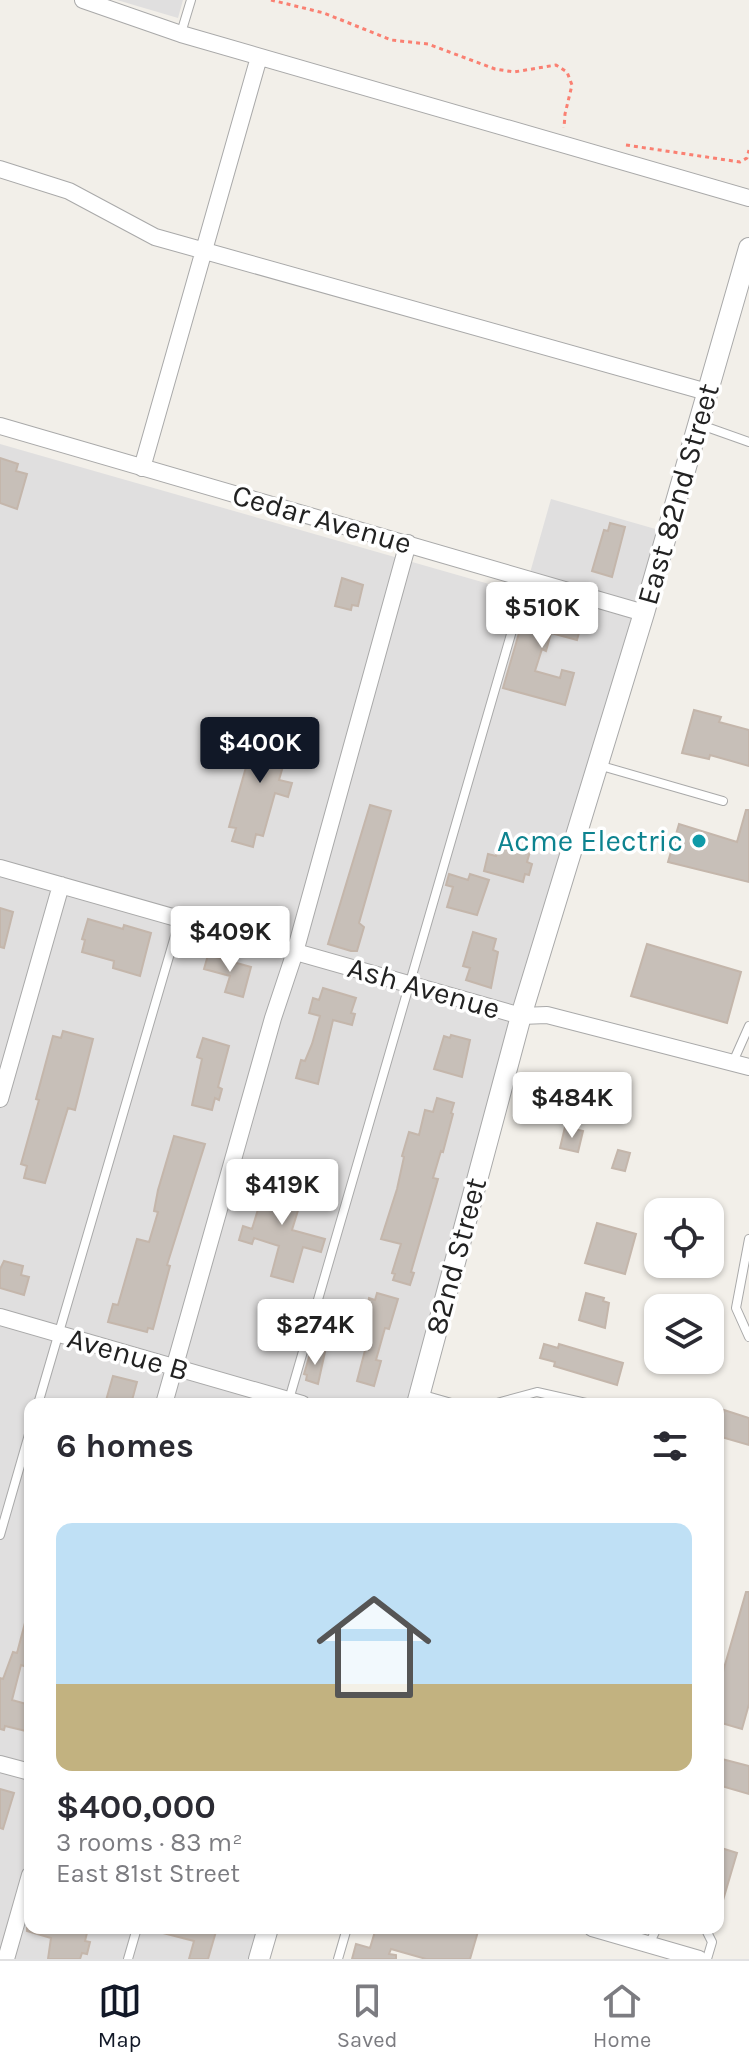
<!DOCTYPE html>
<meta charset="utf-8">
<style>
:root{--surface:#fff;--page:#f7f7f7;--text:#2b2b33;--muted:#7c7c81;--line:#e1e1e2;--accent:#111827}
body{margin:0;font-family:Karla,sans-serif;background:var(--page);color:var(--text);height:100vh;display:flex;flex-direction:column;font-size:30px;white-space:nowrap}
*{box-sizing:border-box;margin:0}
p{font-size:26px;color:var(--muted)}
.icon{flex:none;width:44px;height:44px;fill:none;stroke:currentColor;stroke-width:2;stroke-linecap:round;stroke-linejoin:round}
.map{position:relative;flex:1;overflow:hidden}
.details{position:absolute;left:24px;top:1398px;width:700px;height:536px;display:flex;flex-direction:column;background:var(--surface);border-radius:16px;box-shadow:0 2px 6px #0004}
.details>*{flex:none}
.controls{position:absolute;left:644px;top:1198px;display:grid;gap:16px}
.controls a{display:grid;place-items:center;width:80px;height:80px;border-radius:16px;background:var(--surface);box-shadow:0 2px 6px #0004;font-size:40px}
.price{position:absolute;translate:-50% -68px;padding:0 18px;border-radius:8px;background:#fff;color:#222;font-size:26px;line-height:52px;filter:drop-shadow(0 2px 4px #0008)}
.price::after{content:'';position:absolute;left:50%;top:48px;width:24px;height:18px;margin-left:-12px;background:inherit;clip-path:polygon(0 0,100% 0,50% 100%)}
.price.selected{background:var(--accent);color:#fff}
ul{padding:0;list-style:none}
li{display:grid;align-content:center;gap:16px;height:424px;padding:0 32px}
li+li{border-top:2px solid var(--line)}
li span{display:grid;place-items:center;height:248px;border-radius:16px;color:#555}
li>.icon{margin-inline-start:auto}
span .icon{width:144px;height:144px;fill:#fffc;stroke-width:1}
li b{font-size:34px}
h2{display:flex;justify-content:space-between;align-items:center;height:96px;padding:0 32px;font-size:34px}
.tabs{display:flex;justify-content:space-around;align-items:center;height:112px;border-top:2px solid var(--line);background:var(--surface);font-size:22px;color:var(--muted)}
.tabs a{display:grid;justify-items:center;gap:4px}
.tabs .selected{color:var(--accent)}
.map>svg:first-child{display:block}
.residential{fill:#e0dfdf}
.building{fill:#c7bfb8;stroke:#c4b6ab;stroke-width:2}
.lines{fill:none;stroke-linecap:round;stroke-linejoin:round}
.service-casing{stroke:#a9a9a9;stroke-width:10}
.minor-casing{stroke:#a9a9a9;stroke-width:18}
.tertiary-casing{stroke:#a9a9a9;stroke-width:22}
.path{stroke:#fa8072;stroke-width:3;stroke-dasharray:4 4;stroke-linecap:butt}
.service{stroke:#fff;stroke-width:8}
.minor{stroke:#fff;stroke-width:16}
.tertiary{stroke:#fff;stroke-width:20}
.culture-dot{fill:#0f9aa8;stroke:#fff;stroke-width:3}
.labels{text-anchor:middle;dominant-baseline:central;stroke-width:7;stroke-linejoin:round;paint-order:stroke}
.street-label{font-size:30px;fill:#222;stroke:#fff}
.culture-label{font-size:30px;fill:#0d838f;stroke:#fff;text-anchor:end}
</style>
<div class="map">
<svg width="749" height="1959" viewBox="0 0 749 1959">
<rect width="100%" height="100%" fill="#f2efe9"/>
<!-- residential -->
<path class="residential" d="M117,0H183L178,18Z
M0,444L524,594L551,499L659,530L409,1404H30V1928H259L250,1959H0Z"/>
<!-- building -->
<path class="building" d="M0,458L18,464L16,471L27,474L17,509L0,503Z
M610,523L625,527L612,577L592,571L604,530L608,531Z
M342,578L363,585L358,606L352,605L351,610L335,606Z
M530,595L585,611L577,640L551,633L546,651L542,649L535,671L560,678L562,670L574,673L565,705L503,688Z
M694,710L721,717L719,722L749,730V766L710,755L709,759L682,753Z
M258,725L292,735L279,780L292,783L288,797L275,793L263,836L256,834L253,847L232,841L236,828L229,827Z
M370,805L391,811L359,923L364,927L357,951H351L328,944Z
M746,810H749V882L668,862L679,824L737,842Z
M511,843L531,848L527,862L532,864L529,875L525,874L523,882L484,871L488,854L496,856L499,846L509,850Z
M449,874L468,880L470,874L489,880L477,915L447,907L453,887L446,885Z
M0,908L13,912L4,948L0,947Z
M88,919L123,929L124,925L151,933L140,976L113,968L114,961L82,952L85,940L82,939Z
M473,932L496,939L493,950L498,952L491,988L466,980L470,968L463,966Z
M647,944L741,972L727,1023L631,996Z
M208,955L251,967L243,997L225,992L230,976L204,969Z
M323,988L356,998L351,1013L355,1014L352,1025L333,1020L318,1084L296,1078L301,1060L305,1061L312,1044L320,1016L309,1013L313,998L319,1000Z
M63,1031L93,1039L75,1110L68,1108L45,1183L24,1178L27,1166L21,1164L39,1100L36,1099L53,1036L61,1038Z
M451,1035L470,1040L462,1077L434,1069L444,1036L450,1038Z
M203,1038L229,1046L218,1087L222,1089L219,1100L215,1098L212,1110L192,1105L202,1059L197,1057Z
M437,1098L454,1103L451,1113L453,1114L443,1152L441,1151L433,1178L438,1179L411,1272L414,1273L410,1285L393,1280L395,1274L392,1273L401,1244L381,1239L397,1189L404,1157L402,1156L409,1132L419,1135L425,1110L433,1112Z
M565,1127L583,1131L578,1152L560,1148Z
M174,1136L205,1144L167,1265L170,1266L153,1329L148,1328L147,1332L108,1322L113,1304L118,1305L137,1239L149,1242L158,1212L154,1211L158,1190Z
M618,1150L630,1153L625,1171L612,1168Z
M290,1176L307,1181L292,1230L325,1239L321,1252L303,1247L293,1282L271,1276L279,1246L254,1238L252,1244L239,1240L243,1226L252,1229L267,1180L286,1186Z
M597,1223L636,1234L625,1274L585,1263Z
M4,1261L23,1266L21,1275L29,1277L24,1295L0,1288V1269Z
M377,1293L398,1299L389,1329L385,1328L376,1360L381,1361L374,1386L357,1381L368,1339L365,1338L369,1323L364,1322L365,1312L369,1298L375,1300Z
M586,1293L604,1298L603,1301L609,1303L605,1328L579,1320Z
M544,1344L558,1348L559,1344L623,1363L617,1385L554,1366L555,1362L540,1358Z
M314,1349L325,1352L318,1384L306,1380L307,1375L304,1374L309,1357L312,1358Z
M113,1376L137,1382L131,1404H105Z
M724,1410L749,1418V1445L718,1436Z
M746,1592H749V1704L742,1729L718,1722V1689Z
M26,1619H30V1668L21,1665L12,1700L30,1705V1717L26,1731L5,1726L4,1730L0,1729V1678L3,1679L13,1652L17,1653Z
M718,1758L749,1766V1794L718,1785Z
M0,1789L14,1793L3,1829L0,1828Z
M718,1847L737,1853L721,1907L718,1906Z
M27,1928H68L87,1933L85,1941L90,1942L87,1954L82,1953L80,1959H48L51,1938L27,1931Z
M160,1928H217L208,1959H189L194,1941L159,1932Z
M376,1928H479L470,1959H426L391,1949L389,1954L396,1955V1959H352L356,1944L370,1948Z"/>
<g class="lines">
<defs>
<path id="service" d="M181,33L191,0
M701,425L749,442
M598,765L723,801
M733,1062L749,1026
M749,1239L736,1308L749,1337
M420,1394L455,1404
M288,1403L527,579
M38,1404L180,919
M493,1404L537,1392L586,1403
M0,1535L30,1431
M699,1928L706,1930L712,1942L707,1959
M649,1944L657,1928
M128,1959L137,1928
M338,1959L347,1928"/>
<path id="minor" d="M83,0L181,34L749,198
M0,169L69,191L155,237L707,392
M0,426L644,613
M142,468L259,57
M0,868L521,1016L547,1015L749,1067
M0,1099L61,885
M0,1317L302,1404
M164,1404L273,1018L295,952L408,543
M0,1764L30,1772
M592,1928L699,1959
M6,1959L30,1875"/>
<path id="tertiary" d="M417,1404L521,1016L644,613L749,248
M259,1959L268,1928"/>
</defs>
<!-- service casing -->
<use href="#service" class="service-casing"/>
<!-- minor casing -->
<use href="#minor" class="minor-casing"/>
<!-- tertiary casing -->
<use href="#tertiary" class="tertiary-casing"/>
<!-- path -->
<path class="path" d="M271,0L324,13L391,40L428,44L495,69L514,72L556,65L567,72L572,85L565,114L564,128
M626,145L740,162L747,158L749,150"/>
<!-- service -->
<use href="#service" class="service"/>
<!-- minor -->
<use href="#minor" class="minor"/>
<!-- tertiary -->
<use href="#tertiary" class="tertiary"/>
</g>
<!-- markers -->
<circle class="culture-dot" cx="699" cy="841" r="8"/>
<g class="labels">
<!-- street labels -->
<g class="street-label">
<text transform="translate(678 494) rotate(-74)">East 82nd Street</text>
<text transform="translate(322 519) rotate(16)">Cedar Avenue</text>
<text transform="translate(424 988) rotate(16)">Ash Avenue</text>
<text transform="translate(456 1256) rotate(-75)">82nd Street</text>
<text transform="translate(128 1354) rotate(16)">Avenue B</text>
</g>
<!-- culture labels -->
<g class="culture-label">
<text x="683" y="841">Acme Electric</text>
</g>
</g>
</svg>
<div class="controls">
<a><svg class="icon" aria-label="locate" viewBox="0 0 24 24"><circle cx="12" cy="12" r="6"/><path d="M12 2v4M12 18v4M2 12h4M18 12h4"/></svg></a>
<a><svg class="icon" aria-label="layers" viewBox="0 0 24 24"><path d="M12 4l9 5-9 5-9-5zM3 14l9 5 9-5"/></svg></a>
</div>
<b class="price" style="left:542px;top:650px">$510K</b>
<b class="price selected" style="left:260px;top:785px">$400K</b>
<b class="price" style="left:230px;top:974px">$409K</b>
<b class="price" style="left:572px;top:1140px">$484K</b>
<b class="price" style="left:282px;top:1227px">$419K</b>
<b class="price" style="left:315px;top:1367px">$274K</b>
<section class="details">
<h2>6 homes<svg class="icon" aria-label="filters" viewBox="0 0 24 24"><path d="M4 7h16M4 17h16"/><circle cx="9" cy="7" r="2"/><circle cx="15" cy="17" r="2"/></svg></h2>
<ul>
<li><span style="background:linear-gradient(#bfe0f5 65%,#c2b280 0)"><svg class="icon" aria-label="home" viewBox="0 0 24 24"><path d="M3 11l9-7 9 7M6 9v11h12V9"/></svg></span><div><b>$400,000</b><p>3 rooms · 83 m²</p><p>East 81st Street</p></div></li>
</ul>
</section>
</div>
<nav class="tabs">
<a class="selected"><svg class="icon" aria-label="map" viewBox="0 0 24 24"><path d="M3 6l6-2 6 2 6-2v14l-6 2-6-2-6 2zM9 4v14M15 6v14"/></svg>Map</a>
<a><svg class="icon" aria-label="saved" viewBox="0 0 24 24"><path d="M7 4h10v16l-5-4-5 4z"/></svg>Saved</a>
<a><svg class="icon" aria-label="home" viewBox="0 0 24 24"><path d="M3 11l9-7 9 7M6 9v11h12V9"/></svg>Home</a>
</nav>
